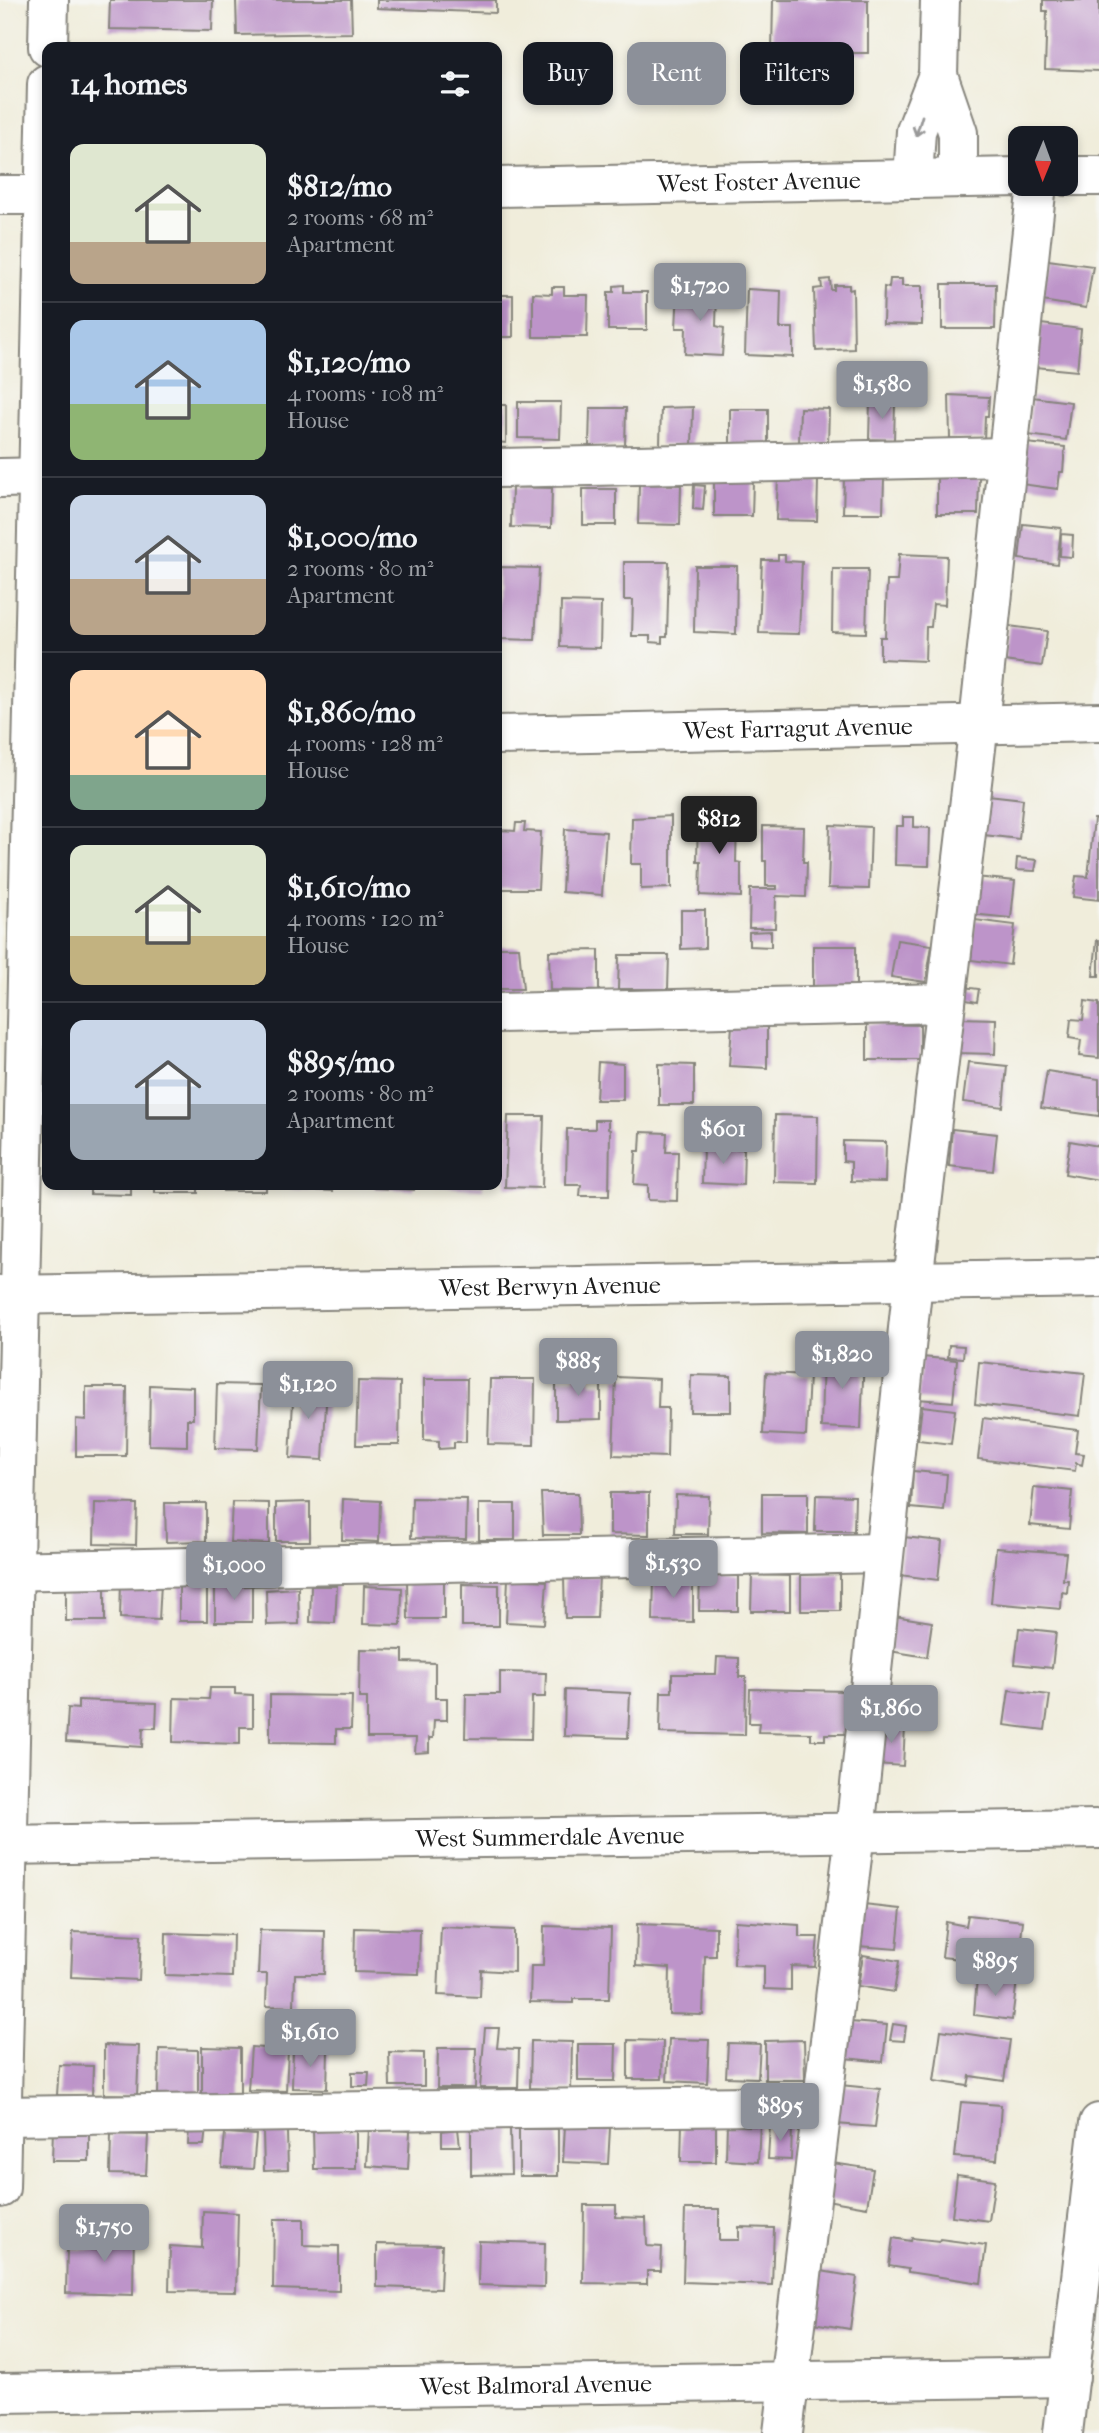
<!DOCTYPE html>
<meta charset="utf-8">
<style>
:root{--surface:#171b24;--page:#20242c;--text:#f1f3f6;--muted:#9ea1a6;--line:#363941;--accent:#8c9099}
body{margin:0;font-family:"IM FELL French Canon",serif;background:var(--page);color:var(--text);height:100vh;display:flex;flex-direction:column;font-size:26px;white-space:nowrap}
*{box-sizing:border-box;margin:0}
p{font-size:23px;color:var(--muted)}
.icon{flex:none;width:38px;height:38px;fill:none;stroke:currentColor;stroke-width:2;stroke-linecap:round;stroke-linejoin:round}
.map{position:relative;flex:1;overflow:hidden}
.drawer{position:absolute;left:42px;top:42px;width:460px;height:1148px;display:flex;flex-direction:column;background:var(--surface);border-radius:14px;box-shadow:0 4px 10px #0003}
.drawer>*{flex:none}
.hud{position:absolute;left:523px;top:42px;width:471px;height:63px;display:flex;gap:14px}
.needle{width:46px;rotate:181deg}
.tools{position:absolute;left:1008px;top:126px;display:grid;gap:14px}
.tools a{display:grid;place-items:center;width:70px;height:70px;border-radius:14px;background:var(--surface);box-shadow:0 4px 10px #0003;font-size:35px}
.price{position:absolute;translate:-50% -60px;padding:0 16px;border-radius:7px;background:var(--accent);color:#fff;font-size:23px;line-height:46px;filter:drop-shadow(0 2px 4px #0008)}
.price::after{content:'';position:absolute;left:50%;top:42px;width:21px;height:16px;margin-left:-10px;background:inherit;clip-path:polygon(0 0,100% 0,50% 100%)}
.price.current{background:#222;color:#fff}
ul{padding:0;list-style:none}
li{display:flex;align-items:center;gap:21px;height:175px;padding:0 28px}
li+li{border-top:2px solid var(--line)}
li span{display:grid;place-items:center;flex:none;width:196px;height:140px;border-radius:14px;color:#555}
li>.icon{margin-inline-start:auto}
span .icon{width:84px;height:84px;fill:#fffc;stroke-width:1}
li b{font-size:30px}
h2{display:flex;justify-content:space-between;align-items:center;height:84px;padding:0 28px;font-size:30px}
.tag{padding:0 24px;border-radius:14px;background:var(--surface);box-shadow:0 4px 10px #0003;font-size:24px;line-height:63px}
.tag.current{background:var(--accent);color:#fff}
.map>svg:first-child{display:block}
.building{fill:#bd94c9}
.lines{fill:none;stroke-linecap:round;stroke-linejoin:round}
.minor-casing{stroke:#86847c;stroke-width:42}
.minor{stroke:#fff;stroke-width:38}
.oneway{stroke:#999}
.labels{text-anchor:middle;dominant-baseline:central;stroke-width:6;stroke-linejoin:round;paint-order:stroke}
.street-label{font-size:24px;fill:#1c1c1c;stroke:#f6f6f2}
</style>
<div class="map">
<svg width="1099" height="2433" viewBox="0 0 1099 2433">
<rect width="100%" height="100%" fill="#f6f6f2"/>
<filter id="ink" filterUnits="userSpaceOnUse"><feTurbulence type="fractalNoise" baseFrequency=".0143" numOctaves="2"/><feDisplacementMap in="SourceGraphic" scale="14" xChannelSelector="R" yChannelSelector="G"/><feConvolveMatrix kernelMatrix="1 2 1 2 8 2 1 2 1" color-interpolation-filters="sRGB"/></filter>
<filter id="wash" filterUnits="userSpaceOnUse"><feTurbulence type="fractalNoise" baseFrequency=".00686" numOctaves="4" result="noise"/><feDisplacementMap in="SourceGraphic" scale="28" xChannelSelector="R" yChannelSelector="G"/><feGaussianBlur stdDeviation="1.57" result="paint"/><feColorMatrix in="noise" values="0 0 0 0 0 0 0 0 0 0 0 0 0 0 0 0 0 1.4 0 .05"/><feComposite in="paint" operator="in"/></filter>
<g filter="url(#wash)">
<rect width="100%" height="100%" fill="#f0eddb"/>
<g id="blocks">
<!-- building -->
<path class="building" d="M110,0H213L212,31L109,29Z
M236,0H351L352,33L237,35Z
M377,0H496V13L377,8Z
M773,0H868V53H772Z
M1043,0H1099V71L1045,69L1047,11H1043Z
M1048,260L1093,266L1086,308L1042,301Z
M830,279L831,290H834V285H849V290L853,289L854,349L816,351L814,289L822,288L821,280Z
M890,279H902V286H922V325L883,324L884,287L889,288Z
M942,284H996L995,329H942Z
M624,285V292H647V330H608V292H614V286Z
M552,287H564V295H588L587,337H533V293L552,294Z
M747,289L781,291L780,328H793V357L745,355Z
M678,290L717,292L716,326L724,328L722,356L685,354L686,328H676Z
M497,295H513V337H497Z
M1041,324L1081,329L1077,371L1036,367Z
M949,395L989,397L988,416H985L984,440L950,438Z
M1032,397L1071,402L1066,440L1028,435Z
M518,402H561L560,439L518,438Z
M870,402L895,403L894,440L869,439Z
M497,405H506V443L497,442Z
M693,407L692,446L660,445L661,408Z
M590,408H626L625,446H589Z
M800,408L829,409L828,444H799Z
M730,409H768V444H730Z
M1026,443L1065,447L1063,472H1060L1058,489L1021,484Z
M937,476L979,477L978,514H937Z
M844,478H884L883,513H843Z
M778,479L818,480L817,521L776,520Z
M714,481H753L752,516H714Z
M639,484L681,485L680,525L638,524Z
M694,485L705,486L703,510L693,509Z
M512,487L552,488L551,528L511,527Z
M583,489H616V525H583Z
M1023,524L1061,528L1057,564L1019,559Z
M1061,534L1073,535L1072,557L1060,556Z
M899,554L947,556L945,605L933,604L931,627H926L925,661L880,659V637H885L887,581H897Z
M778,555H785V561L802,562L799,634L759,633L762,560H778Z
M624,562H669L667,637H662V643L650,642V636H632L633,600H624Z
M695,566H737L736,634L694,632Z
M497,567L539,568L535,640L497,639Z
M833,569H868L866,633L832,632Z
M561,602L601,603L600,648L560,647Z
M1009,626L1047,631L1042,666L1004,661Z
M988,795L1023,799L1019,839L984,835Z
M698,815L737,816L736,862L741,863V897L700,895L701,862H697Z
M671,816V888L641,889V864H631L632,818Z
M903,817H914V827L930,828L929,866L895,865L896,826H903Z
M1094,819H1099V900L1073,897L1076,876L1088,877Z
M516,823H525L524,831L541,832L538,889H498V830L515,831Z
M830,825L871,827L869,889L828,888Z
M763,826L804,827L803,862H807L806,897L776,896L775,928H749L750,889H777V886H766V861H763Z
M565,829L606,832L602,895L562,892Z
M1017,858L1037,860L1035,871L1016,870Z
M975,877L1015,881L1011,918L971,914Z
M681,910H705V948L681,949Z
M975,920L1015,925L1010,965L971,960Z
M771,931V947L749,946V932Z
M897,940L932,945L926,982L891,977Z
M1097,940H1099V976H1093Z
M813,946H856V989L813,988Z
M497,947H519L523,989H497Z
M599,950V991L550,990L549,951Z
M619,955H669L668,989H618Z
M963,987L979,989L977,1002L961,999Z
M1085,1001L1099,1003V1058L1079,1056L1081,1040L1069,1038L1071,1019L1083,1020Z
M957,1018L996,1019L995,1054L957,1053Z
M867,1024L920,1025V1060H867Z
M732,1026H767V1068L729,1066Z
M598,1062L623,1064V1100H596Z
M968,1062L1007,1066L1003,1107L963,1102Z
M659,1064L694,1065V1105H659Z
M1047,1071L1099,1079V1116L1041,1108Z
M775,1115L818,1116L817,1183L774,1182Z
M508,1116H544L542,1188L505,1187Z
M595,1120H608V1129L610,1130L609,1196H580L581,1185H566L567,1129H595Z
M952,1129L997,1134L993,1171L949,1166Z
M641,1132L667,1133L666,1152H678L677,1201L648,1200V1185L634,1184L636,1151H640Z
M843,1141L886,1142L885,1182L851,1181V1162L843,1161Z
M1070,1141L1099,1146V1180L1065,1174Z
M703,1147L744,1149L743,1185L702,1183Z
M90,1185H131V1195L90,1194Z
M155,1185H198V1193H155Z
M223,1185H266V1191H223Z
M292,1185H333V1191L291,1189Z
M374,1185H414V1190L374,1188Z
M436,1185H483V1189L436,1187Z
M949,1345L964,1346L963,1358L948,1357Z
M823,1354L864,1355L861,1429L821,1427Z
M921,1357L957,1360L953,1402L918,1399Z
M979,1362L1085,1373L1080,1416L975,1404Z
M576,1370H587L591,1383H601V1419L556,1420V1379L575,1378Z
M766,1373L809,1375L806,1436L763,1434Z
M691,1375L731,1376V1412H690Z
M616,1377L659,1379L658,1408H668L667,1457L613,1455Z
M424,1379H467L466,1442H454V1448L439,1449V1441L424,1440Z
M490,1379H535L534,1445L488,1444Z
M358,1381L400,1382L399,1445H356Z
M294,1382L327,1385L323,1460L290,1458Z
M217,1384L261,1385L258,1449L215,1448Z
M150,1385L193,1387V1419H187V1446L149,1445Z
M86,1387H127L126,1456H76V1419L86,1420Z
M922,1406L955,1410L951,1444L918,1440Z
M983,1418L1078,1430L1075,1453L1084,1454L1082,1465L1076,1463L1075,1471L978,1459Z
M913,1471L947,1474L944,1511L911,1508Z
M1034,1487L1072,1491L1069,1529L1030,1525Z
M541,1493H578L579,1535H543Z
M610,1493H649V1535L610,1534Z
M762,1493H808V1534L762,1533Z
M676,1495L709,1496L708,1534H675Z
M816,1495L855,1496L854,1531H815Z
M412,1498L467,1499L466,1539L411,1538Z
M343,1499L380,1501L379,1542L342,1540Z
M232,1502L269,1503V1544L230,1542Z
M310,1502V1541H276V1503Z
M95,1503L137,1504L136,1545L94,1544Z
M165,1503H206V1541L166,1542Z
M479,1504H515V1540H479Z
M903,1537L942,1541L938,1580L899,1575Z
M996,1548L1066,1553L1063,1580H1068L1067,1593L1062,1592L1061,1609L991,1603Z
M840,1574V1611H801V1575Z
M700,1575L738,1576V1611H699Z
M752,1575L790,1576V1611H751Z
M599,1576L597,1618H565L564,1577Z
M654,1578H693V1622L653,1621Z
M508,1579L547,1581L544,1624L506,1622Z
M444,1580V1619H408L407,1581Z
M121,1582L161,1583L159,1620L120,1618Z
M215,1583H252V1622H215Z
M179,1584H207V1621H179Z
M462,1584L499,1585V1626H462Z
M66,1585L105,1586V1621H66Z
M311,1586H337L335,1623L310,1622Z
M364,1586L402,1588L401,1625L363,1624Z
M298,1588L299,1624L267,1625L266,1590Z
M894,1616L932,1622L927,1657L889,1651Z
M1019,1628L1056,1632L1052,1668L1015,1664Z
M360,1649L403,1650V1662L435,1663V1698H447V1720H434L433,1738H429V1752L415,1753L416,1738H367V1698H359Z
M717,1657L739,1658V1677H746L745,1735L660,1733L661,1692H672V1674H716Z
M500,1672L546,1673L545,1697H532L531,1739L465,1738L466,1694H500Z
M210,1688H235V1694L253,1695V1727H240V1744L173,1742L174,1698L209,1699Z
M750,1689L847,1691L846,1734H825V1740H811V1733L758,1732L759,1723H749Z
M565,1690L630,1693L628,1738L564,1736Z
M1009,1690L1050,1695L1045,1730L1004,1725Z
M270,1695L352,1696L351,1729H336V1743L270,1742Z
M78,1700L157,1703L156,1728H143L142,1747L66,1742L68,1708L78,1709Z
M879,1724L905,1727L903,1766L876,1764Z
M863,1905L901,1909L897,1949L858,1946Z
M968,1915L1023,1921L1018,1965L942,1957L946,1922L966,1926Z
M735,1921L799,1925V1937H818L815,1967L791,1966V1990L764,1989V1966L734,1965Z
M637,1924L716,1927V1956H705L703,2015L669,2014L670,1968L636,1966Z
M544,1926L611,1928L609,1999H573V2003L530,2002L531,1966H543Z
M441,1927L514,1930V1972L481,1970L480,1997L438,1995Z
M355,1928L420,1930L419,1974L354,1972Z
M260,1930L325,1931L324,1974H295L294,2007L266,2006L267,1974H258Z
M73,1932L141,1935L139,1980L71,1977Z
M166,1933L233,1935L232,1977L165,1975Z
M863,1955L899,1961L894,1992L858,1986Z
M977,1977L1017,1980L1012,2020L974,2015Z
M850,2022L887,2025L883,2062L846,2058Z
M893,2024L906,2026L904,2041L890,2040Z
M485,2028H499L497,2048L519,2049L518,2088H480Z
M941,2030L1010,2040L1004,2081L970,2076L968,2086L934,2081Z
M669,2039L709,2040L707,2083L667,2081Z
M628,2040L663,2041L662,2079H628Z
M804,2040L805,2080H765V2041Z
M531,2041L572,2042L571,2090L530,2088Z
M728,2043L760,2044L758,2078L726,2077Z
M578,2044H616L615,2081H578Z
M104,2045L139,2046L137,2095L104,2094Z
M202,2047L240,2048V2097L202,2096Z
M251,2047L288,2050L286,2091L248,2090Z
M438,2048H476L475,2088H437Z
M159,2049L198,2050V2097L158,2096Z
M293,2049L328,2050L327,2089L292,2088Z
M389,2052L424,2053V2086H390Z
M59,2065L93,2066L92,2096L57,2095Z
M352,2072H369L368,2086H352Z
M840,2085L880,2089L875,2127L836,2124Z
M961,2102L1001,2105L997,2160L955,2157Z
M682,2123L716,2124V2162H681Z
M727,2123L760,2124L758,2162L726,2160Z
M565,2125L610,2128L608,2164L563,2162Z
M770,2125L792,2127L791,2160L768,2159Z
M189,2128H206L204,2145H188Z
M369,2128L410,2131L408,2169L367,2166Z
M471,2128H510L511,2174L471,2175Z
M53,2129H89V2161H52Z
M313,2129L356,2130V2169H314Z
M458,2129L460,2146H442V2131Z
M519,2129H558V2176H519Z
M263,2132H287L288,2170L264,2171Z
M225,2133L256,2135L253,2169L222,2167Z
M111,2134L148,2135L146,2175L110,2174Z
M832,2163L873,2169L867,2207L826,2200Z
M957,2175L995,2180L989,2221L952,2216Z
M584,2205H616V2217L646,2218L647,2246L662,2247L661,2271H647V2284L583,2283Z
M685,2209H719V2240H739V2227L774,2228L772,2285L683,2282Z
M203,2211L238,2213L236,2292L169,2291L170,2246L202,2248Z
M274,2219H303V2245L339,2246V2291L273,2289Z
M99,2224L134,2225L133,2295L66,2293L67,2249L98,2250Z
M893,2238L911,2241L912,2238L939,2241L940,2239L986,2245L981,2283L908,2272V2269L889,2266Z
M479,2241L545,2243L544,2287L478,2285Z
M377,2244L442,2245L440,2289L377,2287Z
M821,2271L857,2277L850,2329L813,2323Z"/>
</g>
</g>
<g filter="url(#ink)">
<use href="#blocks" fill-opacity="0" stroke="#86847c" stroke-width="2"/>
<g class="lines">
<defs>
<g id="minor">
<path d="M48,47L49,0"/>
<path d="M938,75L958,133V178"/>
<path d="M1066,176H1099"/>
<path d="M913,179L916,131L938,75L940,0"/>
<path id="s1" d="M497,187L1020,177"/>
<path d="M0,195H47"/>
<path d="M497,468L1007,457"/>
<path d="M0,478L47,477"/>
<path id="s2" d="M497,735L1099,722"/>
<path d="M497,1013L946,1003"/>
<path id="s3" d="M0,1295L1099,1278"/>
<path d="M0,1571L884,1553"/>
<path id="s4" d="M0,1845L1099,1829"/>
<path d="M0,2116L822,2105"/>
<path d="M0,2188L47,84"/>
<path id="s5" d="M0,2393L1070,2377"/>
<path d="M783,2433L855,1832L913,1281L979,723L1037,184"/>
<path d="M1063,2433L1099,2123"/>
</g>
</defs>
<!-- minor casing -->
<use href="#minor" class="minor-casing"/>
<!-- minor -->
<use href="#minor" class="minor"/>
</g>
<!-- one-way arrows -->
<defs><path id="oneway-shaft" d="M-6 0H5M1.5-3L5.5 0L1.5 3" fill="none" stroke-width="1.6" stroke-linecap="round" stroke-linejoin="round" transform="scale(1.75)"/></defs>
<use class="oneway" href="#oneway-shaft" transform="translate(919 126) rotate(107)"/>
</g>
<g class="labels">
<!-- street labels -->
<g class="street-label">
<text stroke="none"><textPath href="#s1" startOffset="262">West Foster Avenue</textPath></text>
<text stroke="none"><textPath href="#s2" startOffset="301">West Farragut Avenue</textPath></text>
<text stroke="none"><textPath href="#s3" startOffset="550">West Berwyn Avenue</textPath></text>
<text stroke="none"><textPath href="#s4" startOffset="550">West Summerdale Avenue</textPath></text>
<text stroke="none"><textPath href="#s5" startOffset="536">West Balmoral Avenue</textPath></text>
</g>
</g>
</svg>
<div class="tools">
<a><svg class="needle" viewBox="-14 -14 28 28"><path d="M0-13l5 13h-10z" fill="#e53935"/><path d="M0 13l5-13h-10z" fill="#9ea1a6"/></svg></a>
</div>
<b class="price" style="left:700px;top:323px">$1,720</b>
<b class="price" style="left:882px;top:421px">$1,580</b>
<b class="price current" style="left:719px;top:856px">$812</b>
<b class="price" style="left:723px;top:1166px">$601</b>
<b class="price" style="left:842px;top:1391px">$1,820</b>
<b class="price" style="left:578px;top:1398px">$885</b>
<b class="price" style="left:308px;top:1421px">$1,120</b>
<b class="price" style="left:673px;top:1600px">$1,530</b>
<b class="price" style="left:234px;top:1602px">$1,000</b>
<b class="price" style="left:891px;top:1745px">$1,860</b>
<b class="price" style="left:995px;top:1998px">$895</b>
<b class="price" style="left:310px;top:2069px">$1,610</b>
<b class="price" style="left:780px;top:2143px">$895</b>
<b class="price" style="left:104px;top:2264px">$1,750</b>
<div class="hud">
<a class="tag">Buy</a>
<a class="tag current">Rent</a>
<a class="tag">Filters</a>
</div>
<section class="drawer">
<h2>14 homes<svg class="icon" aria-label="filters" viewBox="0 0 24 24"><path d="M4 7h16M4 17h16"/><circle cx="9" cy="7" r="2"/><circle cx="15" cy="17" r="2"/></svg></h2>
<ul>
<li><span style="background:linear-gradient(#dfe7d0 70%,#b9a48a 0)"><svg class="icon" aria-label="home" viewBox="0 0 24 24"><path d="M3 11l9-7 9 7M6 9v11h12V9"/></svg></span><div><b>$812/mo</b><p>2 rooms · 68 m²</p><p>Apartment</p></div></li>
<li><span style="background:linear-gradient(#a9c7e8 60%,#8fb573 0)"><svg class="icon" aria-label="home" viewBox="0 0 24 24"><path d="M3 11l9-7 9 7M6 9v11h12V9"/></svg></span><div><b>$1,120/mo</b><p>4 rooms · 108 m²</p><p>House</p></div></li>
<li><span style="background:linear-gradient(#c9d6e8 60%,#b9a48a 0)"><svg class="icon" aria-label="home" viewBox="0 0 24 24"><path d="M3 11l9-7 9 7M6 9v11h12V9"/></svg></span><div><b>$1,000/mo</b><p>2 rooms · 80 m²</p><p>Apartment</p></div></li>
<li><span style="background:linear-gradient(#ffd9b3 75%,#7fa58c 0)"><svg class="icon" aria-label="home" viewBox="0 0 24 24"><path d="M3 11l9-7 9 7M6 9v11h12V9"/></svg></span><div><b>$1,860/mo</b><p>4 rooms · 128 m²</p><p>House</p></div></li>
<li><span style="background:linear-gradient(#dfe7d0 65%,#c2b280 0)"><svg class="icon" aria-label="home" viewBox="0 0 24 24"><path d="M3 11l9-7 9 7M6 9v11h12V9"/></svg></span><div><b>$1,610/mo</b><p>4 rooms · 120 m²</p><p>House</p></div></li>
<li><span style="background:linear-gradient(#c9d6e8 60%,#9aa5b1 0)"><svg class="icon" aria-label="home" viewBox="0 0 24 24"><path d="M3 11l9-7 9 7M6 9v11h12V9"/></svg></span><div><b>$895/mo</b><p>2 rooms · 80 m²</p><p>Apartment</p></div></li>
</ul>
</section>
</div>
